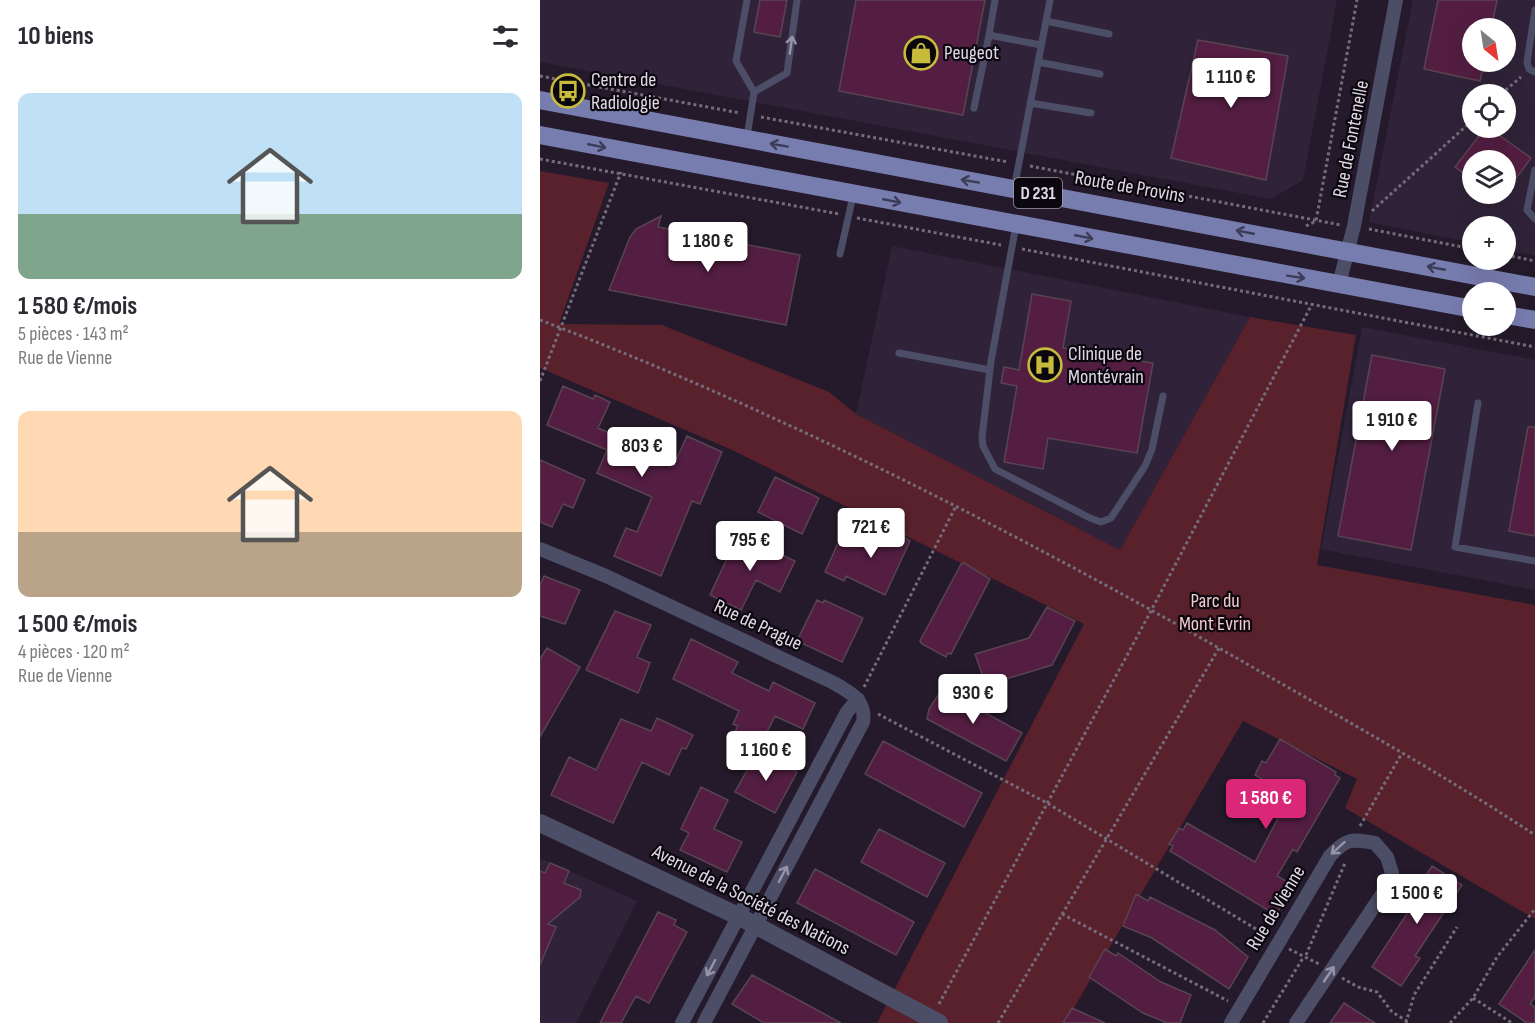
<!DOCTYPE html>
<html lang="fr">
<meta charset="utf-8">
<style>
:root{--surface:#fff;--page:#f2f2f3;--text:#2b2b33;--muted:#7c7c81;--accent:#db2777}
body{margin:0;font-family:"Sofia Sans Condensed",sans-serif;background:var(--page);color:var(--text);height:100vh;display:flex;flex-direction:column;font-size:22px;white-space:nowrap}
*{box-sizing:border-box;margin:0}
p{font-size:20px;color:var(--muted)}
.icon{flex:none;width:33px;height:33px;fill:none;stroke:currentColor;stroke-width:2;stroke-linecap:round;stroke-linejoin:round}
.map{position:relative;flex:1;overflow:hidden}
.details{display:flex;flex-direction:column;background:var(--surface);width:540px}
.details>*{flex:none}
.needle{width:39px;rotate:150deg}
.buttons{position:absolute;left:922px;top:18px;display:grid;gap:12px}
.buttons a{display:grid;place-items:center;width:54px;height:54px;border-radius:50%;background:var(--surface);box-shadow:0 6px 24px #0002;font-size:30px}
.price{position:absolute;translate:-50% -51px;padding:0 14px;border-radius:6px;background:#fff;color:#222;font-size:20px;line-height:39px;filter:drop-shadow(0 2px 3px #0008)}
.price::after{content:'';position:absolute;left:50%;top:36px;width:18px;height:14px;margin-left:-9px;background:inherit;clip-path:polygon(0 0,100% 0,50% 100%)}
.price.on{background:var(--accent);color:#fff}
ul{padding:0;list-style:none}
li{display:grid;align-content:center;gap:12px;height:318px;padding:0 18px}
li span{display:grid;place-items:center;height:186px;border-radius:12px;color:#555}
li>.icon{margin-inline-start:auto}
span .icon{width:108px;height:108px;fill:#fffc;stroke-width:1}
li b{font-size:26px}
h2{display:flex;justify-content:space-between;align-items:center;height:72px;padding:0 18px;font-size:26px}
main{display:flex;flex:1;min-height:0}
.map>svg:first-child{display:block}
.built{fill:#302339;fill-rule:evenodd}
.green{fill:#59212b}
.building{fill:#531e42;stroke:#594451;stroke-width:1.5}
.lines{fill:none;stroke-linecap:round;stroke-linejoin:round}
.path{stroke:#756c7b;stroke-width:3;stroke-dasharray:3 3;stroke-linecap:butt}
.service{stroke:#4c4e68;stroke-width:7}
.minor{stroke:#4c4e68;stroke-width:14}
.tertiary{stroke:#4c4e68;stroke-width:18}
.primary{stroke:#787db0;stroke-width:18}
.oneway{stroke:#9694a6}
.oneway2{stroke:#3c3c57}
.labels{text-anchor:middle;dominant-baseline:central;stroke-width:4.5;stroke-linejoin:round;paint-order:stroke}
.shield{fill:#0b070e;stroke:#a09aa4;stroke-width:1.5}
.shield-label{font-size:18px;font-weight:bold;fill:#e0d9e5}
.poi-label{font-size:20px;fill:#e0d9e5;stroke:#0b070e;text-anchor:start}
.street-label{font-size:20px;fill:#e0d9e5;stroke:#0b070e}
.park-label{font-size:20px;fill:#f5cace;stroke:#0b070e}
</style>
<main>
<section class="details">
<h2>10 biens<svg class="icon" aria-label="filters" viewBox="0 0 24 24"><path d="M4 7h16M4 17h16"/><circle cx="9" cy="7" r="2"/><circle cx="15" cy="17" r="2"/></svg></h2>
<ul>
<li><span style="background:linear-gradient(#bfe0f5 65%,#7fa58c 0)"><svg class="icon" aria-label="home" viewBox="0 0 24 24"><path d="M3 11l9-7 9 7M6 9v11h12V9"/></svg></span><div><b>1 580 €/mois</b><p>5 pièces · 143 m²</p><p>Rue de Vienne</p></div></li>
<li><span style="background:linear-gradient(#ffd9b3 65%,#b9a48a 0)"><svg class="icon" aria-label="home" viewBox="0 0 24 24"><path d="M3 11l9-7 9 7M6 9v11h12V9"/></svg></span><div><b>1 500 €/mois</b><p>4 pièces · 120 m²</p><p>Rue de Vienne</p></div></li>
</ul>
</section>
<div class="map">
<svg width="995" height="1023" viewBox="0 0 995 1023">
<rect width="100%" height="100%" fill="#241a2b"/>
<!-- built -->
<path class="built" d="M0,0H797L763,180L731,199L0,62Z
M873,0H995V256L966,250V226H933V243L829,222ZM933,28H966V62H933ZM933,94H966V128H933ZM933,160H966V194H933Z
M352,246L710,317L580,550L316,414Z
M822,327L995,360V590L781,549Z
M0,858L97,901L36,1023H0Z"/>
<!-- green -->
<path class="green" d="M0,171L69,183L19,324L122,325L289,392L316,414L580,550L710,317L816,335L777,565L995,605V919L805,808L817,779L703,721L525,1023H337L544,624L190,449L0,368Z"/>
<!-- building -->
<path class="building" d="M220,0H247L240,37L214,32Z
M316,0H445L423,115L299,91Z
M898,0H957L951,28H933V62H944L940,81L884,69Z
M658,40L748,56L726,180L631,158Z
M945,128H949L991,158L966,192V160H933V180L915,167Z
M121,216L118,227L260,255L246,325L69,290L90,237L96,229Z
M492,294L531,301L523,348L613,363L597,453L508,438L503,469L464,462L477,386L461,383L464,367L479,370Z
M832,355L905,369L871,550L798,536Z
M23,386L53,399L55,395L70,402L58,428L103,448L105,444L137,458L147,436L182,452L160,504L152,501L121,576L74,556L86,528L97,532L112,497L57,473L67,450L7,425Z
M988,427H995V536L969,531Z
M0,460L45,480L33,508L23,504L12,527L0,522Z
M235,477L279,498L262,534L218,512Z
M343,523L365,534L364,537L370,541L345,595L306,576L304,581L285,572L299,541L306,544L308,540L321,546L322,541L326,543L335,524L341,526Z
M203,536L255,561L240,592L216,580L201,610L170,595L197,537L202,539Z
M424,563L450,579L411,654L408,653L406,657L382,644L380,641L421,564Z
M4,576L40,590L25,624L0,616V585Z
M277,600L283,603L284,600L323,618L302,662L257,641Z
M507,607L535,621L512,665L446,685L435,654L489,638Z
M75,611L111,625L97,657L110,663L98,693L46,670Z
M151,639L198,662L192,673L229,691L233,682L275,703L263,729L235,716L221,744L195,732L198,726L193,724L199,711L133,679Z
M7,648L40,667L0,737V659Z
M402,689L482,733L466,761L387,719L389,709Z
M117,718L153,735L146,749L142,748L129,775L102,762L73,823L11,795L29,757L56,770L81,719L111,731Z
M740,739L796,772L795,775L800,778L757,852L753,849L737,876L753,885L736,915L630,851L633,846L629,844L639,828L643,830L647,823L715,862L748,799L722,784L724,780L715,775L722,761L726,763Z
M343,741L442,793L424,827L325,774Z
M218,751L257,772L235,813L195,792Z
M161,787L188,800L174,829L202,842L187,872L140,850L149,833L141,829Z
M339,829L405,863L387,897L321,862Z
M10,863L29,871L24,883L41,890L40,897L8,924L16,927L0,965V871L5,873Z
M892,866L922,885L875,956L880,958L861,986L832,967L868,912L864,909Z
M275,869L374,922L356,955L257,903Z
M596,894L608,901L610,897L675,930L708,957L689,989L612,938L583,926Z
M118,912L136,920L134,925L147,932L109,1003L96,996L81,1023H60Z
M565,949L576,956L578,953L621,982L651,995L640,1023H627L603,1013L549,977Z
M995,950V997L990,1004L995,1007V1023H987L959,1004Z
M212,975L264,1003L301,1023H224L192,1004Z
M804,1003L835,1023H790Z
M532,1008L565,1023H523Z"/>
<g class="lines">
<!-- path -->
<path class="path" d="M0,76L200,113
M961,94L981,77
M221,117L468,162
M0,159L299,214
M490,166L801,225
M832,211L933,120
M317,218L461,245
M766,226L776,221L817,0
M829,229L933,249
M482,249L995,347
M966,255L995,261
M0,320C247,414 485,537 714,668C809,722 904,775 995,835
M0,381L81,172
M324,687L416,506
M338,714L507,803L726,935
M820,826L862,753
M522,914L688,1001
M749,949L779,964
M766,955L805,863
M802,978L818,987L837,992L852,1012L867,1021
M933,998L972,1023
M399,1004L612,609L772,304
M458,1023L679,648
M723,1023L763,958
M866,1023L874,995L917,927
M910,1023L933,998L957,957L995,909"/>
<!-- service -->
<path class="service" d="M207,0L196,61L214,92L247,73L257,0
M995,10L987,62L989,69L995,72
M506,21L569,34
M449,35L455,0
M498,62L560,74
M490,103L551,113
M434,108L449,35L501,45
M207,137L214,92
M995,170L987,210L995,219
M474,189L510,0
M476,225L451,361L442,437L443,446L455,469L550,518L561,522L571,518L605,466L612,449L623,396
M300,254L313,196
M359,353L450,370
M938,403L915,547L995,561"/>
<!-- minor -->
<path class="minor" d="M799,284L814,226L856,0
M0,549L66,576L292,682C308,691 327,700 323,722L164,1023
M142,1023L307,712L318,699
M691,1023L790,856C807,838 811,839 835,843L847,857L852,873L845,890L756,1023"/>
<!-- tertiary -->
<path class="tertiary" d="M0,823L198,916L399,1023"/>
<!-- primary -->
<path class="primary" d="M0,100L995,287
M0,135L933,309
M966,315L995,320"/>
</g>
<!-- one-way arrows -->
<defs><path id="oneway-shaft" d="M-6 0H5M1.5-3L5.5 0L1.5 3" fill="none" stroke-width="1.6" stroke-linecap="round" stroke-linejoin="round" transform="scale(1.5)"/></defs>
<g class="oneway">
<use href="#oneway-shaft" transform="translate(251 45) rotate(-82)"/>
<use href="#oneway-shaft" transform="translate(798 848) rotate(138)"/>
<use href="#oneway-shaft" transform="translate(243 874) rotate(-62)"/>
<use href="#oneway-shaft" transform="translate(171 968) rotate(118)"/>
<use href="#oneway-shaft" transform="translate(789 974) rotate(-56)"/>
</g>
<g class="oneway2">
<use href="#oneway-shaft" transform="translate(239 145) rotate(-170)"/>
<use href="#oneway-shaft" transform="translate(57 146) rotate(11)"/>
<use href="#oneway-shaft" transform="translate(430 181) rotate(-170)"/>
<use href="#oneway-shaft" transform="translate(352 201) rotate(11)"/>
<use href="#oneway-shaft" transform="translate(705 232) rotate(-169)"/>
<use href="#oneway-shaft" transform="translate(544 237) rotate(11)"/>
<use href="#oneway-shaft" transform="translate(896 268) rotate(-169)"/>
<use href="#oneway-shaft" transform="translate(756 277) rotate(9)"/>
</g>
<!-- icons -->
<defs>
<symbol id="shop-ring" viewBox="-11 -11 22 22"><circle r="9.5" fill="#0b070e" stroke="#c7bb3c" stroke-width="1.5"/><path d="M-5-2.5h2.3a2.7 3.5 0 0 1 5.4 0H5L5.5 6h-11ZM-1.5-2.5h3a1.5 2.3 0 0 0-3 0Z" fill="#c7bb3c"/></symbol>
<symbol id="bus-ring" viewBox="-11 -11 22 22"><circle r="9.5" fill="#0b070e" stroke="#c7bb3c" stroke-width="1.5"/><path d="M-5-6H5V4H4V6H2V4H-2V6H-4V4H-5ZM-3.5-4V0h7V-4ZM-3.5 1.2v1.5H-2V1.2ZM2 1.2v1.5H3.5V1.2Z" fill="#c7bb3c"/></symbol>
<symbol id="hospital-ring" viewBox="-11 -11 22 22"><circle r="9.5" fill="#0b070e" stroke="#c7bb3c" stroke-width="1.5"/><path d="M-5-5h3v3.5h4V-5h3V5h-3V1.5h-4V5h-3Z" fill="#c7bb3c"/></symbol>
</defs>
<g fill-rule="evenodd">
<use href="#shop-ring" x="362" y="34" width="38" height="38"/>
<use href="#bus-ring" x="9" y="72" width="38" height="38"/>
<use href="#hospital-ring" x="486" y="346" width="38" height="38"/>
</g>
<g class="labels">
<!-- shield labels -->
<rect class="shield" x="474" y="178" width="48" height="30" rx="4.5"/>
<g class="shield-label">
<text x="498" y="193">D 231</text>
</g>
<!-- poi labels -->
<g class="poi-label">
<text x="404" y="53">Peugeot</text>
<text x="51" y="80">Centre de<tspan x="51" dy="23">Radiologie</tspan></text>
<text x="528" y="354">Clinique de<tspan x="528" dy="23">Montévrain</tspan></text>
</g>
<!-- street labels -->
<g class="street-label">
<text transform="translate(811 139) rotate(-79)">Rue de Fontenelle</text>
<text transform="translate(590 187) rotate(10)">Route de Provins</text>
<text transform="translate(218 625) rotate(25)">Rue de Prague</text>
<text transform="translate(211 900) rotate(27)">Avenue de la Société des Nations</text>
<text transform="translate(736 908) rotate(-59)">Rue de Vienne</text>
</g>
<!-- park labels -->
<g class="park-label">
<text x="675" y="601">Parc du<tspan x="675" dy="23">Mont Evrin</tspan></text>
</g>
</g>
</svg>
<div class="buttons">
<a><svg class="needle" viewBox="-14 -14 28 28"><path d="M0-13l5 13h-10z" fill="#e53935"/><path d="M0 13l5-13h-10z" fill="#7c7c81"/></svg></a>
<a><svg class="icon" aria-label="locate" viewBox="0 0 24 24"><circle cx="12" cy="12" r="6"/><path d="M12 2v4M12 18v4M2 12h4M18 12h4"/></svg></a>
<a><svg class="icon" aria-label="layers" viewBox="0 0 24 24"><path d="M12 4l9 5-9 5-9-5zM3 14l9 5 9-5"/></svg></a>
<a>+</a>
<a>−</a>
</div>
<b class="price" style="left:691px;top:109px">1 110 €</b>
<b class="price" style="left:168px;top:273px">1 180 €</b>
<b class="price" style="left:852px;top:452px">1 910 €</b>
<b class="price" style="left:102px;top:478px">803 €</b>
<b class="price" style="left:331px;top:559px">721 €</b>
<b class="price" style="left:210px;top:572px">795 €</b>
<b class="price" style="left:433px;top:725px">930 €</b>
<b class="price" style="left:226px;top:782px">1 160 €</b>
<b class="price on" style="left:726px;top:830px">1 580 €</b>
<b class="price" style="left:877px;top:925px">1 500 €</b>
</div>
</main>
